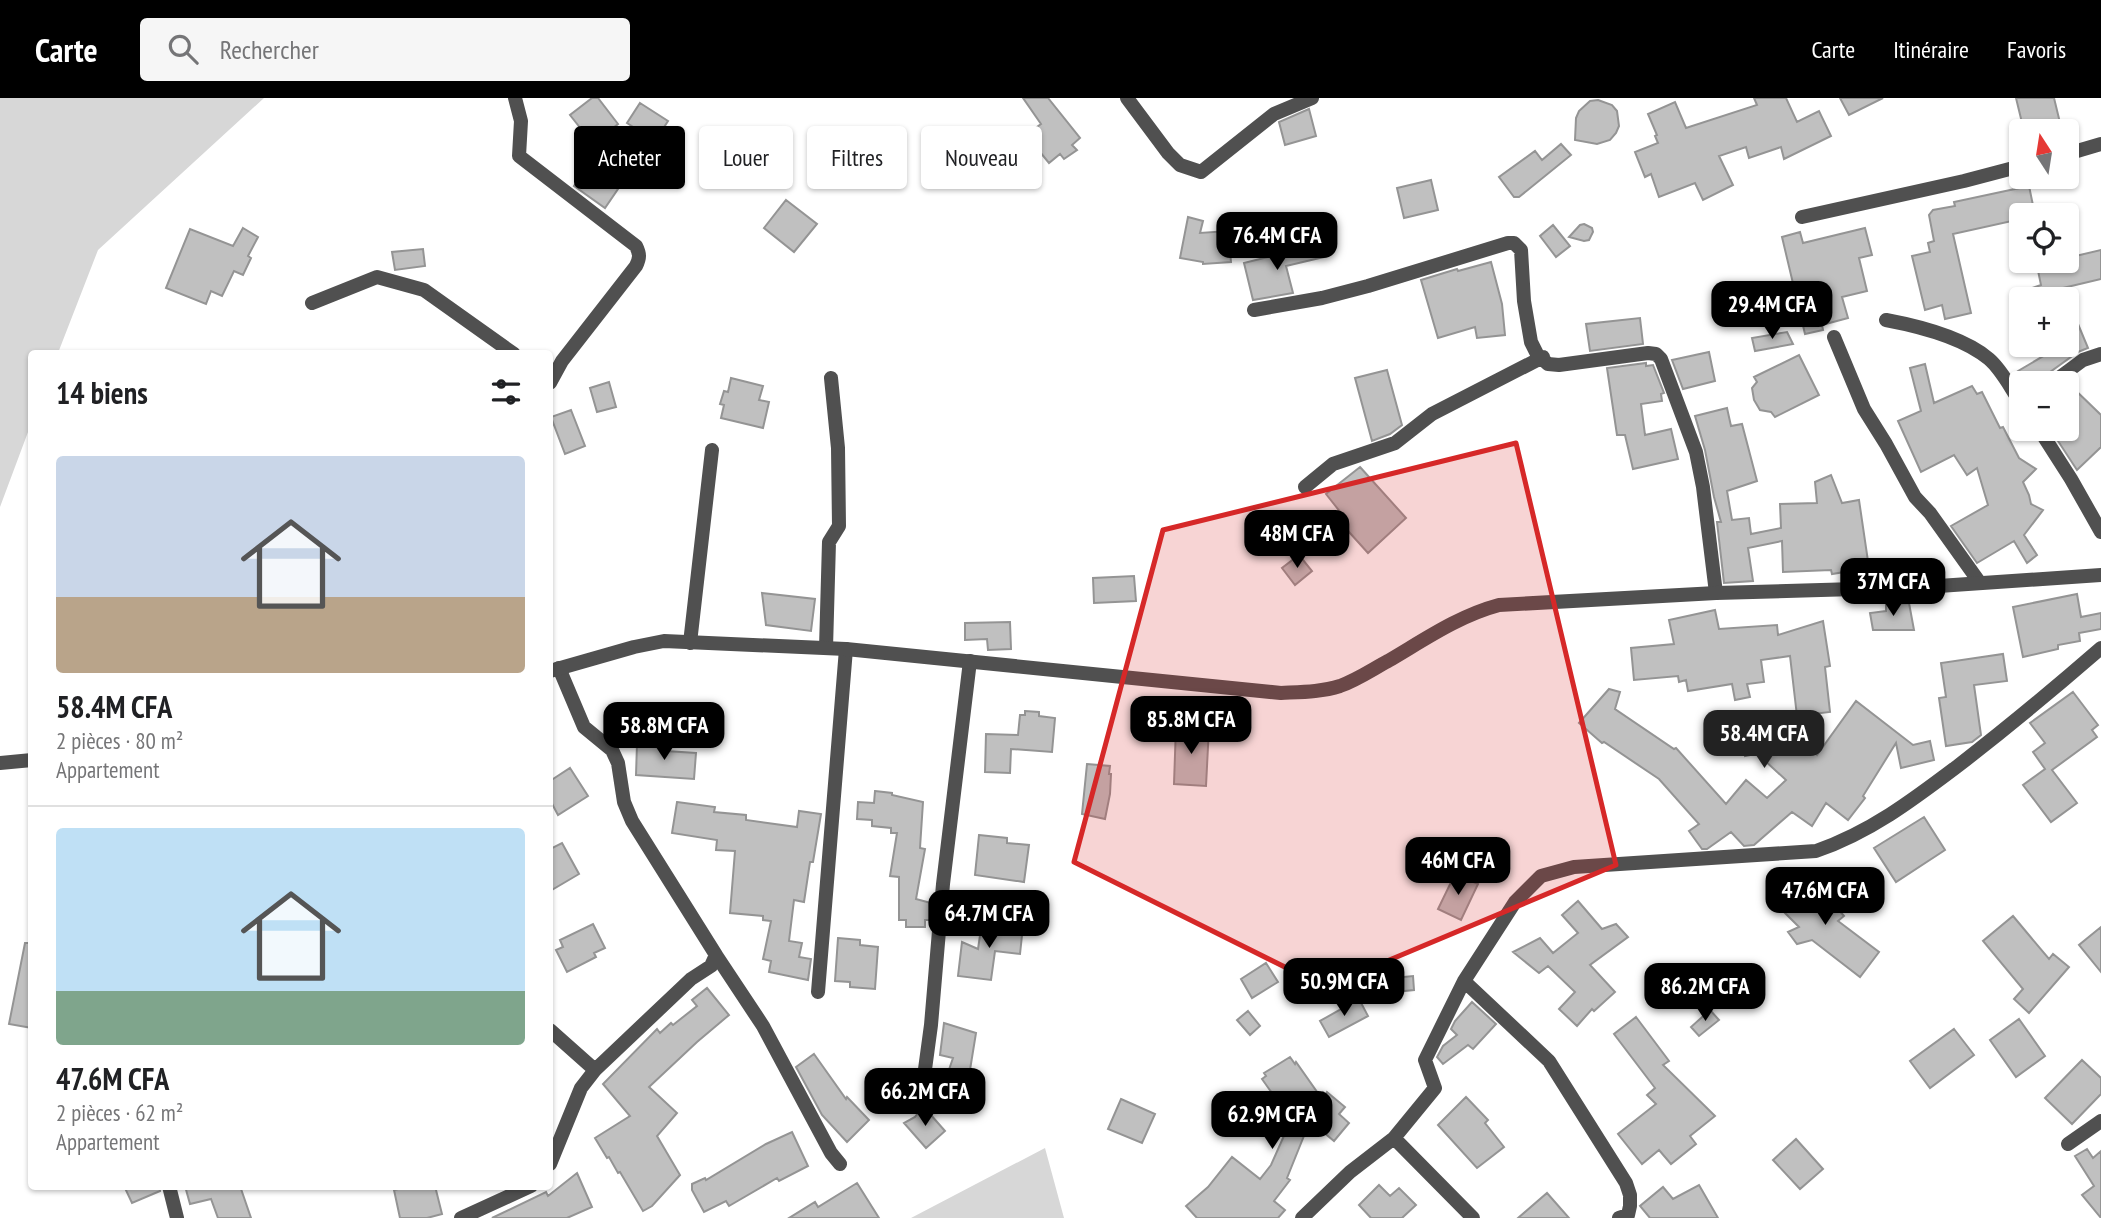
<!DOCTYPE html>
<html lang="fr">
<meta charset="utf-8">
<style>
:root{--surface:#fff;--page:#f6f6f6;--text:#202124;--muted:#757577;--line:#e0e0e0;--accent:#000}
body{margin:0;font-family:"PT Sans Narrow",sans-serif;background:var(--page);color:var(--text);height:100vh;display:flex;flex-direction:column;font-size:26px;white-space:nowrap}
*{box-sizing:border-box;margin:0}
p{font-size:23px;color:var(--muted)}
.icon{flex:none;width:38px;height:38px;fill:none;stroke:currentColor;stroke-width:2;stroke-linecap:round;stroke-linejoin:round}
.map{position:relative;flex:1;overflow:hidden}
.panel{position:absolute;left:28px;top:252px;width:525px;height:840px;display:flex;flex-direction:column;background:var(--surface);border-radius:7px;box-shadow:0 2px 5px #0004}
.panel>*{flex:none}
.top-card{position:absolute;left:574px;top:28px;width:665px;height:63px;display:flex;gap:14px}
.needle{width:46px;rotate:348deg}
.tools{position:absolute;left:2009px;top:21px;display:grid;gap:14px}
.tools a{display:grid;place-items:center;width:70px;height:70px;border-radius:7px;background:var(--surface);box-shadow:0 2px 5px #0004;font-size:35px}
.price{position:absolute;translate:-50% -60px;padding:0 16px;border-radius:14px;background:var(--accent);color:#fff;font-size:23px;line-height:46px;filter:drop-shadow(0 2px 4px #0008)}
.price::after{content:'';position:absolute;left:50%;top:42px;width:21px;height:16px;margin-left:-10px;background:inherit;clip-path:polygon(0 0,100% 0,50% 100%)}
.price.active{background:#222;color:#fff}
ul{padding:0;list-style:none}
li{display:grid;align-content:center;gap:14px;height:371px;padding:0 28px}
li+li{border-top:2px solid var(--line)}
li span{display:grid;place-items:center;height:217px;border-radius:7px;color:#555}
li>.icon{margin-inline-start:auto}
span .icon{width:126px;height:126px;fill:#fffc;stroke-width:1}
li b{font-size:30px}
h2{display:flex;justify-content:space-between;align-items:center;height:84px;padding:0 28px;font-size:30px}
.tag{padding:0 24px;border-radius:7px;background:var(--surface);box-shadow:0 2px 5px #0004;font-size:24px;line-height:63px}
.tag.active{background:var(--accent);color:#fff}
header{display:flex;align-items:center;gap:42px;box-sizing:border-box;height:98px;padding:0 35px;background:var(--accent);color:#fff}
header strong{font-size:33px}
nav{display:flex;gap:38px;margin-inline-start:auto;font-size:24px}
.search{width:490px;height:63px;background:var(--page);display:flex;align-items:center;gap:18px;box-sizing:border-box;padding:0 24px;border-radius:7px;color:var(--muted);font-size:26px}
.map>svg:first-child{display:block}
.green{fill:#d7d7d7}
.building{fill:#c0c0c0;stroke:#949494;stroke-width:2}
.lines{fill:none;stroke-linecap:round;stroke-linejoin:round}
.minor{stroke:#505050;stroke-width:14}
.tertiary{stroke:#505050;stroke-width:14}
.marked{fill:#d62828;fill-opacity:0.2;stroke:#d62828;stroke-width:5;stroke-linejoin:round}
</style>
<header>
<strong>Carte</strong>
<div class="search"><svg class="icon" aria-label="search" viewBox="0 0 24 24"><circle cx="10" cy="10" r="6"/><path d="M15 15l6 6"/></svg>Rechercher</div>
<nav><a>Carte</a><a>Itinéraire</a><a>Favoris</a></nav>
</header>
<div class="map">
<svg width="2101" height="1120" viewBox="0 0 2101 1120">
<rect width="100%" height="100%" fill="#fff"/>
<!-- green -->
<path class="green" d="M0,0H264L98,152L58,255L32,256L31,326L0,409Z
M1045,1050L1064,1120H911Z"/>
<!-- building -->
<path class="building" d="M592,0H598L618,26L593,46L570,17Z
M1023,0H1048L1080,40L1072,47L1077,52L1064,61L1060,56L1049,65L1026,37L1041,26Z
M1754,0H1786L1797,24L1819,13L1831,38L1784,61L1781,49L1749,60L1746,49L1719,58L1733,87L1703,102L1695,85L1659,99L1651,76L1645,79L1635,54L1658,45L1655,38L1657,37L1648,16L1675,4L1686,30L1757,7Z
M1840,0H1883L1849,17Z
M2016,0H2054L2062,33H2024Z
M1598,2L1612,7L1617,13L1619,28L1616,35L1610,42L1597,46L1575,42L1576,20L1579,13L1590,3Z
M640,5L668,23L655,43L627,25Z
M1309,11L1316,38L1285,47L1279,24Z
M601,46L635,66L605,110L574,88Z
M1561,46L1571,57L1519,99H1514L1499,79L1535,53L1542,62Z
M1431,82L1438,112L1404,120L1397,90Z
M2029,88L2035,117H2021V121L1953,136L1971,215L1945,221L1942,207L1925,212L1912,158L1930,154L1928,145L1934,143L1929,117L1933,112L1955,108L1954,104Z
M786,102L817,126L794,154L764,130Z
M1188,119L1203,123L1200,135L1228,133L1231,164L1203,166V164L1180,160Z
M1584,126L1592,130L1593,134L1589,142L1584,143L1569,139L1580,127Z
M1553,127L1570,148L1556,159L1540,138Z
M243,130L258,139L248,158L251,160L243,177L234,173L222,198L211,193L206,206L166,190L190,131L233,148Z
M1865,130L1872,157L1859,160L1867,193L1842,199L1848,220L1822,227L1823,232L1805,236L1782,139L1800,134L1803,145Z
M1320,146L1324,159L1286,168L1293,195L1253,202L1244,165Z
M423,151L425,168L395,172L392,154Z
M2101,152V181L2063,190L2088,250L2078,254L2046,277L2042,285H2025L2018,273L2062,247H2067V201H2036L2032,190L2041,187L2036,163H2067V160Z
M1491,164L1502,206L1505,237L1477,240L1475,229L1438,240L1421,182L1457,171L1458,173Z
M1640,220L1643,246L1590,253L1586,226Z
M1787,234L1793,246L1755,253L1752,240Z
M1709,254L1715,283L1683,291L1672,262Z
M1799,257L1819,297L1775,319L1771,314L1760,312L1754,302L1752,290L1757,284L1754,279Z
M1646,265V268L1653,267L1664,295L1661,296L1662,303L1641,306L1645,337L1671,331L1678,361L1633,371L1625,337H1617L1607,270Z
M1925,266L1934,305L1972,288L1977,296L1982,294L2000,330L2003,329L2019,360L2036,371L2023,384L2029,397L2031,406L2043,412L2024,437L2037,457L2027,465L2014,443L1977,465L1951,428L1988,407L1977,370L1967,377L1954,357L1921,374L1898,323L1921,313L1910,270Z
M1387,272L1402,327L1390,336L1372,343L1355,280Z
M731,280L763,288L759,302L769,304L763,330L721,320L724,307L720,306L724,293L728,294Z
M609,284L616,309L597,314L590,290Z
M2068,285L2101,317V349L2077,372L2058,343L2072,330L2067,325Z
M1727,310L1731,328L1742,326L1757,383L1727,393L1732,422L1749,420L1751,436L1781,430L1780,406L1817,405L1815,384L1831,377L1842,405L1859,402L1869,470L1832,476L1831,472L1783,474L1782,443L1748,450L1753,483L1724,485L1717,424H1721L1714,399L1705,352L1695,318Z
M571,312L585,348L565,356L551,319Z
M1360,369L1406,420L1368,455L1340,424L1345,420L1326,396Z
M1299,457L1312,473L1295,487L1282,470Z
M1134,478L1136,503L1094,505L1093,480Z
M762,495L815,501L811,533L766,527Z
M2077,496L2081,519L2101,515V531L2079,535L2080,543L2058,547V551L2023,559L2013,509Z
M1909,505L1914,532H1873L1870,515L1886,513V506Z
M1715,512L1719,531L1777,527L1778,537L1823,523L1830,568L1825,569L1830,614L1797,618L1790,558L1761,562L1764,584L1747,586L1750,599L1735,602L1732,586L1688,593L1686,582L1679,584L1678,578L1634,582L1631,550L1674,546L1669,522Z
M1010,524L1011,551L988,552L987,541L965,542V525Z
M2003,556L2007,583L1974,587L1981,637L1972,644L1946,648L1939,600L1946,599L1941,565Z
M1609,591L1620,594L1615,611L1674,651L1676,650L1726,706L1746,682L1767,700L1786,682L1763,661L1770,653L1745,658L1739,626L1777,622L1817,657L1856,603L1913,647L1930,643L1934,662L1901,670L1896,645L1863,698L1865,700L1848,722L1826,705L1812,728L1792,714L1754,747L1744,748L1731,734L1707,751H1702L1689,733L1699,726L1659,681L1604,644L1602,645L1579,625Z
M2073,594L2098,627L2092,632L2097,639L2052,672L2077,705L2051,724L2023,687L2045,671L2033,654L2045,645L2030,625Z
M1025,613L1039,614V618L1055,620L1052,654L1011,651L1010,675L985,674L986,636L1018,637L1020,617H1025Z
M1176,628L1209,629L1206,688L1174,686Z
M637,646L666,647V653L696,655L694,681L636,677Z
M1087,666L1110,668L1109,676H1111L1110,696L1105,721L1082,716Z
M570,670L588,698L558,717L550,702V683Z
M875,693L892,695V697L923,704L920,750L925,751L916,801L931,805L930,822H925V829H906V822H899V779L890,778L897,735H891V730L872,728V722L857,721L858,704L874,705Z
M677,704L715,709L714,714L746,717V722L797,729L799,713L821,716L813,764H810L804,804L794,802L789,843L802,845L799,859L811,861L808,882L769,874L771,863L763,861L771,823L763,822V818L730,815L735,753L716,752L717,742L672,735Z
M1924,719L1945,752L1896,784L1874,750Z
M979,737L1007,740V745L1029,747L1024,784L975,777Z
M562,745L579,776L550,793V751Z
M1455,776L1478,786L1461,822L1438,811Z
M1807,778L1830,807L1833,805L1844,818L1838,823L1879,854L1860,879L1812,842L1797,846L1788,834L1799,829L1774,804Z
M1578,803L1602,831L1616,826L1628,839L1590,867L1615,894L1594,913L1592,911L1577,928L1559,911L1575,894L1548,868L1539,875L1513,854L1540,840L1553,855L1578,835L1562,817Z
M2013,818L2049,861L2053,856L2069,869L2029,915L2014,901L2023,891L1983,843Z
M982,824L1023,828L1020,856L995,853L991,882L958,878L962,844L978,851Z
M593,826L605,850L594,855L596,859L567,874L556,852L563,849L560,842Z
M2101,829V874L2079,847Z
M838,840L860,842V847L878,849L875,891L850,889V884L835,883Z
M25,845H32V930L9,926Z
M1266,865L1278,884L1252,900L1241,881Z
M1413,878L1414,892L1395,894L1394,880Z
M707,890L729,917L697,944L649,989L677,1015L657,1038L680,1077L652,1108L643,1113L620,1074L618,1075L609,1059L607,1060L595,1040L630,1018L603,986L657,931L660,935L671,925L673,927L697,908L692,902Z
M1359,901L1368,918L1329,939L1320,923Z
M1472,904L1496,926L1473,951L1468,947L1443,966L1437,959L1443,948L1457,937L1451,931L1455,923Z
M1710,912L1719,922L1699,938L1691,929Z
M1248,913L1260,928L1250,937L1237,922Z
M1636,919L1669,963L1663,967L1715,1018L1690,1038L1696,1046L1671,1066L1659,1052L1642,1066L1618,1036L1656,1006L1647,997L1655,990L1614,936Z
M2019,921L2045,958L2016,979L1990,942Z
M944,925L976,935L969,978L982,981L978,1000L943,989L953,960L940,957Z
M1954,931L1974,957L1930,990L1910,963Z
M814,956L846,1001L847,999L869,1022L847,1044L822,1017L796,969Z
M1290,959L1295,966L1296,964L1320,998L1323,994L1326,996L1327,994L1345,1009L1339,1016L1349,1025L1334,1043L1310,1023L1287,1080L1290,1082L1274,1103L1285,1112L1278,1120H1197L1186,1108L1208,1089L1232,1059L1260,1081L1271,1067L1291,1022L1262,981L1266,978L1264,975Z
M2082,962L2101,980V996L2072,1026L2045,1000Z
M1466,999L1488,1022L1485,1025L1504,1049L1477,1070L1438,1027Z
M1121,1001L1155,1016L1142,1045L1108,1031Z
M923,1008L945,1033L926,1050L904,1025L915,1019Z
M792,1034L808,1068L779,1083L777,1080L729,1108L726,1103L704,1114L692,1092V1086L705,1080L706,1082L766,1046Z
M1796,1041L1823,1071L1800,1091L1773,1062Z
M2087,1051L2093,1060L2101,1053V1120L2082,1097L2094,1088L2075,1058Z
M577,1075L592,1109L567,1120H492L546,1094L548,1098Z
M857,1085L879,1120H789L815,1104L818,1109Z
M1379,1087L1390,1098L1399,1090L1416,1107L1402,1120H1371L1359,1107Z
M1699,1087L1718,1120H1650L1640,1108L1663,1089L1673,1101Z
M124,1088H160V1093L132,1105Z
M185,1088H240L251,1120H218L211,1101L190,1106Z
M410,1088H435L442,1116L427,1120H400L394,1092Z
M1547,1095L1569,1120H1518Z"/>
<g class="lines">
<!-- minor -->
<path class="minor" d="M515,0L521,23L519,58L636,148C640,156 640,160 636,168L562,263L550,285
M1127,0L1168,55L1180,67L1201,74L1274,16L1312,0
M2067,56L2101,46
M1802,119L1964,83L2021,68
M312,205L377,179L424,192L514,256
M1254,212L1322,200L1368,188L1508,145H1514L1521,152L1524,203L1531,244L1537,256L1548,266L1559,267L1648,255L1656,256L1661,261L1696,354L1703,389L1716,495
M1886,222C1918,228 1963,239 1989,261C2002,272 2011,291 2021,305
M1834,239L1864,311L1886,346L1915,399L1930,415L1980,485
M2052,285L2083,262L2101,256
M2039,331L2071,381L2101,434
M1305,389L1333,366L1395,345L1432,316L1543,259
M690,545L712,352
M826,550L829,444L839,428L838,350L831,280
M716,857L763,928L831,1055L840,1066
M1464,883L1549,963L1626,1085L1630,1097V1108L1628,1117L1619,1120
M818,894L846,551
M550,932L595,972
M911,1004L923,986L931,927L943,786L970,563
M1394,1040L1473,1120
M2068,1046L2101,1023
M550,1066L581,990L595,972L691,881L711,868L716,857L632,723L624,704L618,665L612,652L584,629L559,570
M169,1088L177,1120
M461,1120L531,1088
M1302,1120L1350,1074L1394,1040L1435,990L1425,962L1464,883L1515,804L1541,778L1574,769L1816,753C1871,734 1914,701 1959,667C2008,629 2055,590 2101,550"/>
<!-- tertiary -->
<path class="tertiary" d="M550,573L634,549L664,543L846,551L1281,595C1301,594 1321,594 1340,588C1357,582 1373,571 1388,563C1424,542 1458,518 1499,507L1716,495L1924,489L2101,477
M0,665L32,662"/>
</g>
<!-- marked area -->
<path class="marked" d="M1516,345L1616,767L1325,889L1074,764L1163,432Z"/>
</svg>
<div class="tools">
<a><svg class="needle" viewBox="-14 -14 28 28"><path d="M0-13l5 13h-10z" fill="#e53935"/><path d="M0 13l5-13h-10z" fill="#757577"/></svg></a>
<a><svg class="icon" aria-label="locate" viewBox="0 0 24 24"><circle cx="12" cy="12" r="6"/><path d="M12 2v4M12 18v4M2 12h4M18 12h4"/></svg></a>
<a>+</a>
<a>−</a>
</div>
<b class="price" style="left:1277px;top:174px">76.4M CFA</b>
<b class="price" style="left:1772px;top:243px">29.4M CFA</b>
<b class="price" style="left:1297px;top:472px">48M CFA</b>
<b class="price" style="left:1893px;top:520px">37M CFA</b>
<b class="price" style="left:1191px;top:658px">85.8M CFA</b>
<b class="price" style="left:664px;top:664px">58.8M CFA</b>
<b class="price active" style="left:1764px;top:672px">58.4M CFA</b>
<b class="price" style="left:1458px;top:799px">46M CFA</b>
<b class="price" style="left:1825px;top:829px">47.6M CFA</b>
<b class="price" style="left:989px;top:852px">64.7M CFA</b>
<b class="price" style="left:1344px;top:920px">50.9M CFA</b>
<b class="price" style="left:1705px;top:925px">86.2M CFA</b>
<b class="price" style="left:925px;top:1030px">66.2M CFA</b>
<b class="price" style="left:1272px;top:1053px">62.9M CFA</b>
<div class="top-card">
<a class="tag active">Acheter</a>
<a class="tag">Louer</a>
<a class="tag">Filtres</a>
<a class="tag">Nouveau</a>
</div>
<section class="panel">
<h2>14 biens<svg class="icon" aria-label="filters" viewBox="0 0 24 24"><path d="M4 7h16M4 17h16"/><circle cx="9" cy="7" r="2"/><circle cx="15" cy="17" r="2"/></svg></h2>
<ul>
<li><span style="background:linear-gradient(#c9d6e8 65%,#b9a48a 0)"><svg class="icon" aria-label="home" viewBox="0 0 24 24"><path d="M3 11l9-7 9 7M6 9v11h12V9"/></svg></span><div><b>58.4M CFA</b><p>2 pièces · 80 m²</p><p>Appartement</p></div></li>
<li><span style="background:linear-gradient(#bfe0f5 75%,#7fa58c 0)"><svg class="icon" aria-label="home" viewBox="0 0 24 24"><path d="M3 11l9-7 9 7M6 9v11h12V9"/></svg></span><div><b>47.6M CFA</b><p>2 pièces · 62 m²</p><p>Appartement</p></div></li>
</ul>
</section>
</div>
